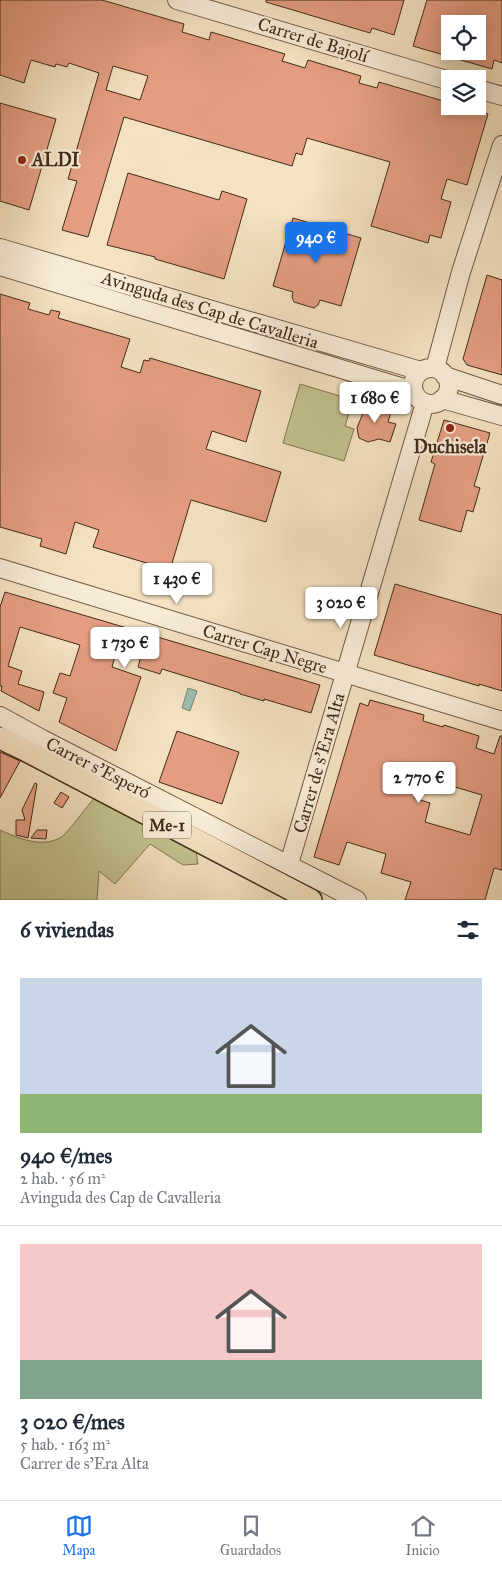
<!DOCTYPE html>
<html lang="es">
<meta charset="utf-8">
<style>
:root{--surface:#fff;--page:#f2f2f3;--text:#1f2937;--muted:#747a83;--line:#e0e1e3;--accent:#1a73e8}
body{margin:0;font-family:"IM FELL Great Primer",serif;background:var(--page);color:var(--text);height:100vh;display:flex;flex-direction:column;font-size:19px;white-space:nowrap}
*{box-sizing:border-box;margin:0}
p{font-size:16px;color:var(--muted)}
.icon{flex:none;width:28px;height:28px;fill:none;stroke:currentColor;stroke-width:2;stroke-linecap:round;stroke-linejoin:round}
.map{position:relative;height:900px;overflow:hidden}
.side{display:flex;flex-direction:column;background:var(--surface);flex:1}
.side>*{flex:none}
.controls{position:absolute;left:441px;top:15px;display:grid;gap:10px}
.controls a{display:grid;place-items:center;width:45px;height:45px;border-radius:0px;background:var(--surface);box-shadow:0 2px 12px #0003;font-size:25px}
.price{position:absolute;translate:-50% -42px;padding:0 11px;border-radius:5px;background:#fff;color:#222;font-size:16px;line-height:32px;filter:drop-shadow(0 1px 2px #0008)}
.price::after{content:'';position:absolute;left:50%;top:30px;width:15px;height:11px;margin-left:-8px;background:inherit;clip-path:polygon(0 0,100% 0,50% 100%)}
.price.on{background:var(--accent);color:#fff}
ul{padding:0;list-style:none}
li{display:grid;align-content:center;gap:10px;height:265px;padding:0 20px}
li+li{border-top:1px solid var(--line)}
li span{display:grid;place-items:center;height:155px;border-radius:0px;color:#555}
li>.icon{margin-inline-start:auto}
span .icon{width:90px;height:90px;fill:#fffc;stroke-width:1}
li b{font-size:21px}
h2{display:flex;justify-content:space-between;align-items:center;height:60px;padding:0 20px;font-size:21px}
.menu{display:flex;justify-content:space-around;align-items:center;height:70px;border-top:1px solid var(--line);background:var(--surface);font-size:14px;color:var(--muted)}
.menu a{display:grid;justify-items:center;gap:2px}
.menu .on{color:var(--accent)}
.map>svg:first-child{display:block}
.green{fill:#c2c28e;stroke:#817654}
.water{fill:#9cbeb0;stroke:#778374}
.building{fill:#e59e83;stroke:#402b1b;fill-rule:evenodd}
.lines{fill:none;stroke-linecap:round;stroke-linejoin:round}
.minor-casing{stroke:#6d5944;stroke-width:20}
.major-casing{stroke:#402b1b;stroke-width:24}
.minor{stroke:#f8ecd7;stroke-width:18}
.major{stroke:#f5e2c1;stroke-width:21}
.poi-dot{fill:#8f2418;stroke:#f8ecd7;stroke-width:2}
.labels{text-anchor:middle;dominant-baseline:central;stroke-width:4.5;stroke-linejoin:round;paint-order:stroke}
.shield{fill:#f8ecd7;stroke:#776553;stroke-width:1}
.shield-label{font-size:16px;font-weight:bold;fill:#402b1b}
.street-label{font-size:18px;fill:#402b1b;stroke:#f8ecd7}
.poi-label{font-size:18px;font-weight:bold;fill:#402b1b;stroke:#f8ecd7;text-anchor:start}
</style>
<div class="map">
<svg width="502" height="900" viewBox="0 0 502 900">
<rect width="100%" height="100%" fill="#f5e2c1"/>
<filter id="stains"><feTurbulence type="fractalNoise" baseFrequency=".004" numOctaves="4"/><feColorMatrix values="0 0 0 0 .2 0 0 0 0 .09 0 0 0 0 .02 0 0 0 .5 -.17"/></filter>
<radialGradient id="worn" r=".72"><stop offset=".6" stop-color="#630" stop-opacity="0"/><stop offset="1" stop-color="#630" stop-opacity=".3"/></radialGradient>
<!-- green -->
<path class="green" d="M300,384L353,400L345,426L354,429L344,461L283,443Z
M95,797L196,851L198,864L183,865L150,844L115,884L99,871L97,900H0V830C18,838 40,848 60,838C66,835 89,804 95,797Z"/>
<!-- water -->
<path class="water" d="M188,688L197,691L190,711L182,708Z"/>
<!-- building -->
<path class="building" d="M0,0H102L184,24L182,32L209,40L211,32L285,54L282,61L305,68L308,60L361,76L359,83L377,88L379,82L450,103V106H462L488,114L467,185L447,179L441,199L451,202L441,238L430,235L428,243L371,226L390,162L307,138L302,155L296,153L292,166L124,117L88,237L62,230L77,181L68,179L99,73L69,63L67,67L56,64L55,67L31,60L24,83L0,75ZM113,66L148,76L140,100L106,90Z
M266,0H404L394,35L372,28L370,33L266,2Z
M427,0H502V63L494,60L492,69L413,46ZM450,24H478V51H450Z
M0,103L56,119L29,210L0,201Z
M128,173L219,200L222,191L247,199L224,279L155,259V257L107,245Z
M293,218L361,238L341,306L320,300L318,305L314,308L294,302L292,297L293,292L273,286Z
M487,275L502,280V375L467,365L463,359Z
M0,294L30,303L28,309L49,315L51,310L60,312L58,318L130,339L121,367L140,373L144,360L149,361L150,358L261,391L246,442L212,431L206,449L281,472L266,522L191,500L170,570L93,547L99,530L75,522L66,554L40,546L42,539L0,527Z
M359,402L391,412L388,422L396,424L390,442L379,439L368,442L359,438L357,428L363,413L356,411Z
M444,420L490,433L474,486L480,488L473,512L467,510L461,532L419,520L435,464L431,462Z
M395,584L502,615V691L479,684V686L374,655Z
M5,592L320,685L311,713L264,699V701L240,694V693L162,669L160,674L138,667L141,656L117,649L112,667L141,677L116,751L59,722L67,698L53,693L60,673L70,676L80,645L20,627L8,666L22,671L18,684L44,692L39,711L1,691L2,686H0V607Z
M370,700L424,715L423,721L443,727L444,725L479,736L476,748L494,754L500,736H502V870L494,868L485,900H405L411,882L381,873L386,854L347,842L339,865L314,857L360,703L368,706ZM421,777L482,795L470,835L425,822L430,803L414,798Z
M177,731L239,752L222,804L159,782Z
M0,752L20,761L0,798Z
M35,783L37,784L28,838L16,835V820H25L22,810Z
M61,792L69,797L62,808L54,803Z
M37,830H47L46,839L31,838Z"/>
<g class="lines">
<defs>
<path id="minor" d="M177,0L450,81
M478,89L502,96
M0,248L421,371
M0,266L414,391
M435,368L461,272L502,145
M413 386a18 18 0 1 1 36 0a18 18 0 1 1-36 0Z
M445,376L502,395
M442,399L502,416
M0,568L502,721
M0,716L42,739L357,900
M289,864L425,403"/>
<path id="major" d="M0,738L23,749L311,900"/>
</defs>
<!-- minor casing -->
<use href="#minor" class="minor-casing"/>
<!-- major casing -->
<use href="#major" class="major-casing"/>
<!-- minor -->
<use href="#minor" class="minor"/>
<!-- major -->
<use href="#major" class="major"/>
</g>
<!-- markers -->
<g class="poi-dot">
<circle cx="22" cy="160" r="5"/>
<circle cx="450" cy="428" r="5"/>
</g>
<g class="labels">
<!-- shield labels -->
<rect class="shield" x="143" y="811.5" width="48" height="27" rx="4"/>
<g class="shield-label">
<text x="167" y="825">Me-1</text>
</g>
<!-- street labels -->
<g class="street-label">
<text transform="translate(313 40) rotate(17)">Carrer de Bajolí</text>
<text transform="translate(210 310) rotate(17)">Avinguda des Cap de Cavalleria</text>
<text transform="translate(265 649) rotate(17)">Carrer Cap Negre</text>
<text transform="translate(319 763) rotate(-74)">Carrer de s'Era Alta</text>
<text transform="translate(98 768) rotate(27)">Carrer s'Esperó</text>
</g>
<!-- poi labels -->
<g class="poi-label">
<text x="32" y="160">ALDI</text>
<text x="450" y="447" text-anchor="middle">Duchisela</text>
</g>
</g>
<rect width="100%" height="100%" filter="url(#stains)"/>
<rect width="100%" height="100%" fill="url(#worn)"/>
</svg>
<div class="controls">
<a><svg class="icon" aria-label="locate" viewBox="0 0 24 24"><circle cx="12" cy="12" r="6"/><path d="M12 2v4M12 18v4M2 12h4M18 12h4"/></svg></a>
<a><svg class="icon" aria-label="layers" viewBox="0 0 24 24"><path d="M12 4l9 5-9 5-9-5zM3 14l9 5 9-5"/></svg></a>
</div>
<b class="price on" style="left:316px;top:264px">940 €</b>
<b class="price" style="left:375px;top:424px">1 680 €</b>
<b class="price" style="left:177px;top:605px">1 430 €</b>
<b class="price" style="left:341px;top:629px">3 020 €</b>
<b class="price" style="left:125px;top:669px">1 730 €</b>
<b class="price" style="left:419px;top:804px">2 770 €</b>
</div>
<section class="side">
<h2>6 viviendas<svg class="icon" aria-label="filters" viewBox="0 0 24 24"><path d="M4 7h16M4 17h16"/><circle cx="9" cy="7" r="2"/><circle cx="15" cy="17" r="2"/></svg></h2>
<ul>
<li><span style="background:linear-gradient(#c9d6e8 75%,#8fb573 0)"><svg class="icon" aria-label="home" viewBox="0 0 24 24"><path d="M3 11l9-7 9 7M6 9v11h12V9"/></svg></span><div><b>940 €/mes</b><p>2 hab. · 56 m²</p><p>Avinguda des Cap de Cavalleria</p></div></li>
<li><span style="background:linear-gradient(#f6c9c9 75%,#7fa58c 0)"><svg class="icon" aria-label="home" viewBox="0 0 24 24"><path d="M3 11l9-7 9 7M6 9v11h12V9"/></svg></span><div><b>3 020 €/mes</b><p>5 hab. · 163 m²</p><p>Carrer de s'Era Alta</p></div></li>
</ul>
</section>
<nav class="menu">
<a class="on"><svg class="icon" aria-label="map" viewBox="0 0 24 24"><path d="M3 6l6-2 6 2 6-2v14l-6 2-6-2-6 2zM9 4v14M15 6v14"/></svg>Mapa</a>
<a><svg class="icon" aria-label="saved" viewBox="0 0 24 24"><path d="M7 4h10v16l-5-4-5 4z"/></svg>Guardados</a>
<a><svg class="icon" aria-label="home" viewBox="0 0 24 24"><path d="M3 11l9-7 9 7M6 9v11h12V9"/></svg>Inicio</a>
</nav>
